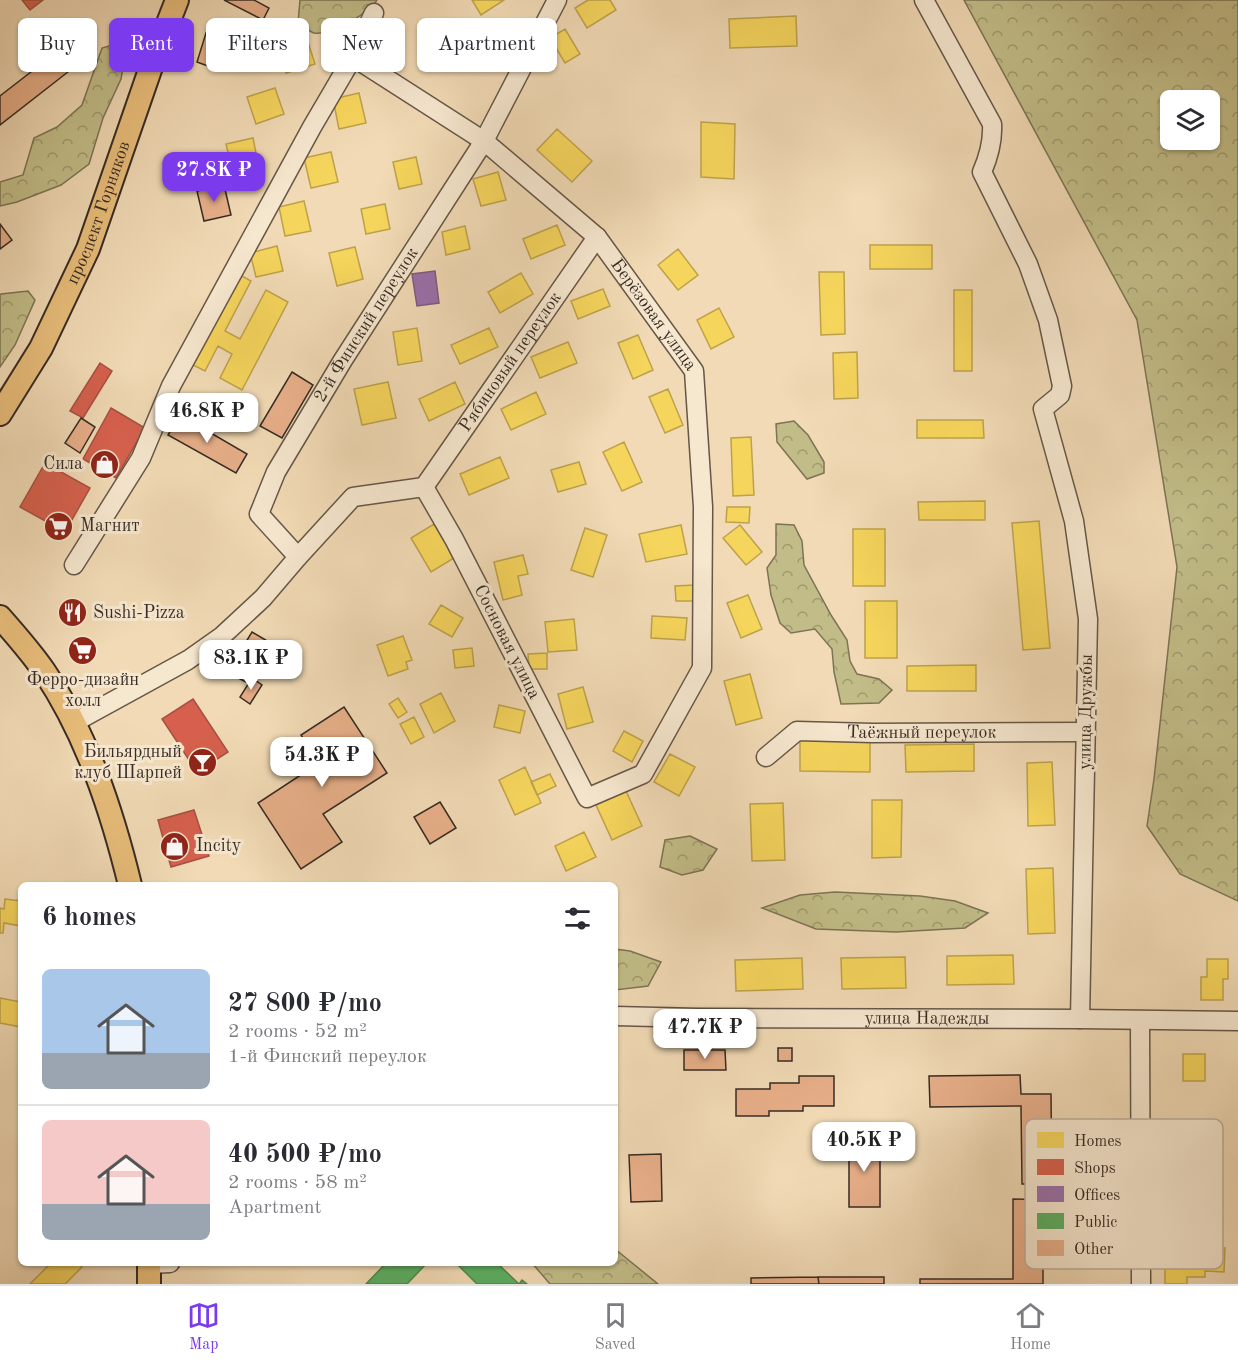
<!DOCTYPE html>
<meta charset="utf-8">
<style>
:root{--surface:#fff;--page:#f2f2f3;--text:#2b2b33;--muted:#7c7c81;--line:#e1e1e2;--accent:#7c3aed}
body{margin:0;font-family:"Old Standard TT",serif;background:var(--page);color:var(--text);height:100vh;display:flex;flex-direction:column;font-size:22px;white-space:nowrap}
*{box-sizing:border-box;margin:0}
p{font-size:20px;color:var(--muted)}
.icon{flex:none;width:33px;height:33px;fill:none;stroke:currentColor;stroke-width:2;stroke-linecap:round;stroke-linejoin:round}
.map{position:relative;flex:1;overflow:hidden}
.panel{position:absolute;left:18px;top:882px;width:600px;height:384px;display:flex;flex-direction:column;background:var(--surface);border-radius:9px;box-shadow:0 2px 4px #0004}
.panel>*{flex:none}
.top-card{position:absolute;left:18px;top:18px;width:600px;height:54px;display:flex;gap:12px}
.tools{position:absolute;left:1160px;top:90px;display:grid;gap:12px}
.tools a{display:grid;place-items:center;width:60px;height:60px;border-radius:9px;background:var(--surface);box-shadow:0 2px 4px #0004;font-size:30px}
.price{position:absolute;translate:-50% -51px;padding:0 14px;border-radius:12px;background:#fff;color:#222;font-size:20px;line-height:39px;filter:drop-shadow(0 2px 3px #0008)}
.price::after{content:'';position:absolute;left:50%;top:36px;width:18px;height:14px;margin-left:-9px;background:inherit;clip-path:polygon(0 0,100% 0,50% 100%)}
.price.selected{background:var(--accent);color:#fff}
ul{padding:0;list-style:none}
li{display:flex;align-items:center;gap:18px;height:150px;padding:0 24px}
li+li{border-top:2px solid var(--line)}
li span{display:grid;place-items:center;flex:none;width:168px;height:120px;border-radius:9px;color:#555}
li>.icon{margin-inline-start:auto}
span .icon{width:72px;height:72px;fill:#fffc;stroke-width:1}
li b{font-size:26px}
h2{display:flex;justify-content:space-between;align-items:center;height:72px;padding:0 24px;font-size:26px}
.chip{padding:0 21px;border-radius:9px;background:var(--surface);box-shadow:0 2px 4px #0004;font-size:21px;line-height:54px}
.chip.selected{background:var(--accent);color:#fff}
.menu{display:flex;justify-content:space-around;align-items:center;height:84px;border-top:2px solid var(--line);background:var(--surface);font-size:16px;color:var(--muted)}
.menu a{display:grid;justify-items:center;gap:3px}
.menu .selected{color:var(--accent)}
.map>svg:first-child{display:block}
.forest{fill:url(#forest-crowns);stroke:#7c7456;stroke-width:1.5;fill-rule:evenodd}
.homes{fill:#f6d55c;stroke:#bda24b;stroke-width:1.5}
.shops{fill:#d6604d;stroke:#a65041;stroke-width:1.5}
.offices{fill:#9970ab;stroke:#7c5b82;stroke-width:1.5}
.public{fill:#5aae61;stroke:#50874f;stroke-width:1.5}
.building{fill:#e7af89;stroke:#372b24;stroke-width:1.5}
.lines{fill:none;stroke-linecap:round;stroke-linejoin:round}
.minor-casing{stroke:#665748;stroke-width:21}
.major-casing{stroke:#372b24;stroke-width:26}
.minor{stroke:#f6e7cf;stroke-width:18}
.major{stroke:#e8bd7a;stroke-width:22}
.labels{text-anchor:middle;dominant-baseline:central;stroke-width:6;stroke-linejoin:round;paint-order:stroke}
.street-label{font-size:18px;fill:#372b24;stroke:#f6e7cf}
.poi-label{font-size:18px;fill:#372b24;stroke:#f6e7cf;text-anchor:start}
.key{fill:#f6e7cf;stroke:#bdaf9c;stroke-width:1.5}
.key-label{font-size:16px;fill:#372b24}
</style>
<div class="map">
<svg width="1238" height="1284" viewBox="0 0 1238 1284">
<defs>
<pattern id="forest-crowns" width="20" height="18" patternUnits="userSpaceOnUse" patternTransform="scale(1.5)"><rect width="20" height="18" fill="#c2bd88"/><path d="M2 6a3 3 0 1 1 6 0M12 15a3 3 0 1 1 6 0" fill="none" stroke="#9e9a6f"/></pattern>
</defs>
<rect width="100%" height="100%" fill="#f1dab5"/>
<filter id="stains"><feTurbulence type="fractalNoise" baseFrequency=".00333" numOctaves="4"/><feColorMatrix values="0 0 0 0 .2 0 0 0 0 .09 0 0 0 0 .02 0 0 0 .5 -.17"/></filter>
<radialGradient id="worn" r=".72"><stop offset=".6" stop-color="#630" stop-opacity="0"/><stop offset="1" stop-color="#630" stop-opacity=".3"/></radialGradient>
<!-- forest -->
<path class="forest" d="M300,0H377C370,13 329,36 314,33C309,31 303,26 298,23Z
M964,0H1238V901L1180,874L1147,826L1154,779L1177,567L1137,320ZM1170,100H1209V140H1170Z
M119,43L126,51L121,79L103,118L89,164L61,185L17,202L0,206V182L23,175L34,138L57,127L82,105L102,48Z
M28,291L35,300L15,345L0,367V295L1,294Z
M794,421L808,435L824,462V473L807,479L777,442L776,424Z
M776,524L794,525L802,541L804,565L831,615L847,640L850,661L857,674L879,679L892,690L879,703L841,704L834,672L832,649L815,629L791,633L780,623L771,595L767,568L776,555Z
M690,836L717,849L703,870L682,875L660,867L665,840Z
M835,892L920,896L955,901L988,913L965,928L896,932L816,929L762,908L800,895Z
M615,949L630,951L661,962L648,986L615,990Z
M615,1249L658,1284H550L532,1263H615Z"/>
<!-- homes -->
<path class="homes" d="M472,0H504L481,15Z
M588,0H610L616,10L587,28L575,8Z
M796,16L797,46L730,48L729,19Z
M395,28L403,55L380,62L371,36Z
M565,29L580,54L565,63L550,38Z
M306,36L315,64L286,73L277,45Z
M275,88L284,114L256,124L247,97Z
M359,93L366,123L339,129L333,99Z
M701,122L735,124L734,179L701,177Z
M557,129L592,161L572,182L537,150Z
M253,138L259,168L233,174L226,144Z
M331,152L338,182L311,188L304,158Z
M416,157L422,184L399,189L393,162Z
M498,172L506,200L481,206L473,179Z
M304,201L311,231L285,236L279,207Z
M385,204L390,229L366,234L361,209Z
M557,225L565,245L531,259L523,239Z
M465,226L470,249L446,255L442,232Z
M870,245H932V269H870Z
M277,246L283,271L256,277L250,253Z
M355,247L363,279L337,286L329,253Z
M678,249L698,275L678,290L658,265Z
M235,272L251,281L225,331L240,339L266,290L288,302L242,390L220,378L232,354L218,346L205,371L187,362Z
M819,272H844L845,334L821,335Z
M521,273L533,294L500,313L488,292Z
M603,289L610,306L578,319L571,301Z
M954,290H972V371H954Z
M719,308L734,337L711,349L697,320Z
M417,328L422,361L398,365L393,332Z
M489,328L498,347L460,364L451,345Z
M638,335L653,370L633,379L618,343Z
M568,342L577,363L540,378L531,357Z
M857,352L858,398L834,399L833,353Z
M388,382L396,418L362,425L354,389Z
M455,382L465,404L429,421L419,399Z
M668,389L683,425L665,433L649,397Z
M536,392L546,414L511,430L501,409Z
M917,420H983L984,438H917Z
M751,437L754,495L733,496L731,438Z
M624,442L642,482L622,491L603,452Z
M500,457L509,478L469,495L460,474Z
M579,462L586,484L558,492L551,470Z
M985,501V520H919L918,502Z
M727,507H750L749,523L726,522Z
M1039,521L1050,648L1023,650L1012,523Z
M434,524L454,558L431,572L411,538Z
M681,525L687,554L646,562L639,534Z
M740,525L762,552L746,565L723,538Z
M585,528L607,535L593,577L571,570Z
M853,529H885V586H853Z
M523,555L528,574L518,576L522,595L503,600L494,562Z
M695,585L696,601H676L675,586Z
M748,595L762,629L741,638L727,603Z
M865,601H897V658H865Z
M441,605L463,618L452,637L429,624Z
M652,616L687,618L685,640L651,638Z
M574,619L577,650L548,652L545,622Z
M403,636L412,660L406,662L408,669L388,676L377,645Z
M472,648L474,666L455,668L453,650Z
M547,653V669H529L528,654Z
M976,665V691H907V666Z
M750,674L762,718L736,725L724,681Z
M583,687L593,722L567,729L558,694Z
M441,693L455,721L434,733L420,704Z
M398,698L407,712L398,718L389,704Z
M499,705L525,711L520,733L494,727Z
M414,717L424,737L411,744L400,724Z
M624,731L643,741L632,762L613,751Z
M800,736L870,738V772L800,771Z
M974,744V771L906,772L905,745Z
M670,754L695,767L679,796L654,782Z
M1052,762L1055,825L1028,826L1027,763Z
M525,767L541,803L515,815L499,780Z
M550,774L556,786L537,795L531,782Z
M626,791L642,826L612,840L596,805Z
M872,800H902L901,857L872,858Z
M783,803L785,860L752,861L750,804Z
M584,832L596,857L566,871L555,846Z
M1053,868L1055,933L1028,934L1026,869Z
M5,899L21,901V926L4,923L3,933H0V908L4,909Z
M1013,955L1014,984L947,985V956Z
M905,957L906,988L842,989L841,958Z
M802,958L803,989L736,991L735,960Z
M1207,959H1228V979H1223V1000H1201V977H1207Z
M0,998L21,1002V1027L0,1023Z
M1183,1054H1205V1081H1183Z
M1203,1247L1225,1248L1224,1272L1205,1271V1277H1187V1284H1165V1258H1184V1253H1203Z
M51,1263H78L82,1267L65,1284H30Z"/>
<!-- shops -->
<path class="shops" d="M22,0H43L30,10Z
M100,363L112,371L83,418L70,411Z
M111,408L145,428L116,478L83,459Z
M45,463L90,488L65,532L20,507Z
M193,699L228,752L197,772L162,719Z
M194,810L209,856L171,867L158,820Z"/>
<!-- offices -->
<path class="offices" d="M435,271L439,303L417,306L412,274Z"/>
<!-- public -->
<path class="public" d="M386,1263H427L407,1284H366Z
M456,1263H497L519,1284L522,1280L527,1284H477Z"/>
<!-- building -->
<path class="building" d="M224,0H254L269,8L263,20Z
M206,33L226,40L216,69L197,62Z
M58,51L73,68L0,125V96Z
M224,185L231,215L204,221L197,191Z
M0,224L12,240L0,249Z
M292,372L313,385L282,438L260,426Z
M180,415L247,454L236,473L168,435Z
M81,418L95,427L80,453L65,443Z
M252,632L269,642L258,660L241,650Z
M241,662L253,668L246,682L234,676Z
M252,678L262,685L250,704L240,697Z
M344,707L387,773L323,814L342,842L301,869L258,803L319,763L301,735Z
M440,802L456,828L430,844L414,817Z
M778,1048H792V1061H778Z
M684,1050H725L726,1070H684Z
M1020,1075L1021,1094H1051L1052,1184H1022L1021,1106L930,1107L929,1076Z
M799,1076H834V1106H803V1111H769V1116H736V1089H770V1083H799Z
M849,1139H880V1207H849Z
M661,1154L662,1201L631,1202L629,1155Z
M1013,1199L1043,1200V1284H920V1279H1013Z
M818,1277L819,1284H751V1278Z
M818,1277H884V1284H819Z"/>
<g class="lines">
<defs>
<g id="minor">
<path d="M924,0L992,124C993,142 989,156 982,172L1028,264L1048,320L1062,386L1060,395L1043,409L1074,521L1088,619L1080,1019"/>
<path id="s1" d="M353,57L484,141L597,237L694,371L703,507L702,668L643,774L587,798L454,539L424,487"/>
<path id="s2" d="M424,487L597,237"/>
<path id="s3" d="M298,557L259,514L276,472L343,360L484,141L557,0"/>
<path d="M74,565L141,458L171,386L312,127L353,57L374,13"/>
<path d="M73,723L188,660L222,636L263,598L298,557L353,497L424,487"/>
<path id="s4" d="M766,757L797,731L872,733L1086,732"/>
<path id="s5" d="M615,1016L698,1018L1080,1019L1238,1021"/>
<path d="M1140,1021L1141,1284"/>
<path d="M149,1264L170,1263"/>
</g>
<g id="major">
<path id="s6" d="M0,414L41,348L88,249L151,67L177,0"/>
<path d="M0,617C15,634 31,652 44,671C87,735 112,811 130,885"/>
<path d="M149,1263V1284"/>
</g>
</defs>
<!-- minor casing -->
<use href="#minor" class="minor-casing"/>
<!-- major casing -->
<use href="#major" class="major-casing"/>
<!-- minor -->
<use href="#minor" class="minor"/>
<!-- major -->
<use href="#major" class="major"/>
</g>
<!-- icons -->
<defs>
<symbol id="shop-disc" viewBox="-11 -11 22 22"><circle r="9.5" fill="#8f2418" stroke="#f6e7cf"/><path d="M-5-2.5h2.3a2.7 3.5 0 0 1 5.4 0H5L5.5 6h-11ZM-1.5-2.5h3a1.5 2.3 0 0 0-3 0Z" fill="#fff"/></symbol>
<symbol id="supermarket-disc" viewBox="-11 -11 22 22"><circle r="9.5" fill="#8f2418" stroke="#f6e7cf"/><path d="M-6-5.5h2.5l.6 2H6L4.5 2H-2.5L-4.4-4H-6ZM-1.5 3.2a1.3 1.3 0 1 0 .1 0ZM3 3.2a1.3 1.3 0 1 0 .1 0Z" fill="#fff"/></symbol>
<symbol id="restaurant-disc" viewBox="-11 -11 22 22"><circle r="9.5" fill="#8f2418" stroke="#f6e7cf"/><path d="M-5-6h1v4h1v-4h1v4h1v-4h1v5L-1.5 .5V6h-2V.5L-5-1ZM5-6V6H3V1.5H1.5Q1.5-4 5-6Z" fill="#fff"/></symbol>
<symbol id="bar-disc" viewBox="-11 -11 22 22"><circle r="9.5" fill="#8f2418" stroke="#f6e7cf"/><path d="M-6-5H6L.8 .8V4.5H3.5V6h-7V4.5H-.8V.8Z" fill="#fff"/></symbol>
</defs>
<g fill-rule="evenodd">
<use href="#shop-disc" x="88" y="448" width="33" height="33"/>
<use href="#supermarket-disc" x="42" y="510" width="33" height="33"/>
<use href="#restaurant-disc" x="56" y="596" width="33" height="33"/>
<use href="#supermarket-disc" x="66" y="634" width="33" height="33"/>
<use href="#bar-disc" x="186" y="746" width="33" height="33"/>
<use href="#shop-disc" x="158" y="830" width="33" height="33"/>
</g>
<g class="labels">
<!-- street labels -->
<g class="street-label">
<text stroke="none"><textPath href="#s6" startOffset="225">проспект Горняков</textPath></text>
<text stroke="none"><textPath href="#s1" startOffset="400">Берёзовая улица</textPath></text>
<text stroke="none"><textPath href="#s3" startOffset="276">2-й Финский переулок</textPath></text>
<text stroke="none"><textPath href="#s2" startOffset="152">Рябиновый переулок</textPath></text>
<text transform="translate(507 642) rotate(63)">Сосновая улица</text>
<text transform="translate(1086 712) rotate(-89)">улица Дружбы</text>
<text stroke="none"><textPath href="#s4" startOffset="165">Таёжный переулок</textPath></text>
<text stroke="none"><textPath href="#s5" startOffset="312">улица Надежды</textPath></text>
</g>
<!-- poi labels -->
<g class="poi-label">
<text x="83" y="464" text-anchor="end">Сила</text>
<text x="80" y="526">Магнит</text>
<text x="93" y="613">Sushi-Pizza</text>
<text x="83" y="680" text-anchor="middle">Ферро-дизайн<tspan x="83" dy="21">холл</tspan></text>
<text x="182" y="752" text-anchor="end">Бильярдный<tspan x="182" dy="21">клуб Шарпей</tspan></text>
<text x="196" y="846">Incity</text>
</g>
</g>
<!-- legend -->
<rect x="1025" y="1119" width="198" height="150" rx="9" class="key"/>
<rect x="1037" y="1132" width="27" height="16" fill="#f6d55c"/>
<rect x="1037" y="1159" width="27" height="16" fill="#d6604d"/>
<rect x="1037" y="1186" width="27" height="16" fill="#9970ab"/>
<rect x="1037" y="1213" width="27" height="16" fill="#5aae61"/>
<rect x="1037" y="1240" width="27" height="16" fill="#e7af89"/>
<g class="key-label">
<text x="1074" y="1146">Homes</text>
<text x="1074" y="1173">Shops</text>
<text x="1074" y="1200">Offices</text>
<text x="1074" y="1227">Public</text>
<text x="1074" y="1254">Other</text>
</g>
<rect width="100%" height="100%" filter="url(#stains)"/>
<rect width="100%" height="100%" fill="url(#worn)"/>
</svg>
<div class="tools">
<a><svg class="icon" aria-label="layers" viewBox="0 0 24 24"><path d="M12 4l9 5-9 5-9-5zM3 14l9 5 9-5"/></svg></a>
</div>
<b class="price selected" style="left:214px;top:203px">27.8K ₽</b>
<b class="price" style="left:207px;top:444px">46.8K ₽</b>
<b class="price" style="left:251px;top:691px">83.1K ₽</b>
<b class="price" style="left:322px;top:788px">54.3K ₽</b>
<b class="price" style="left:705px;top:1060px">47.7K ₽</b>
<b class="price" style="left:864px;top:1173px">40.5K ₽</b>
<div class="top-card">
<a class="chip">Buy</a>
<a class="chip selected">Rent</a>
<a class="chip">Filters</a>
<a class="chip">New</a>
<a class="chip">Apartment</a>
</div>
<section class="panel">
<h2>6 homes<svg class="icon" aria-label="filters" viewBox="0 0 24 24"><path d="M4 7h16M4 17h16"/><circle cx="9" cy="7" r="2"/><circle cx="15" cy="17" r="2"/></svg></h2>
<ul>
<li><span style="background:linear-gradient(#a9c7e8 70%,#9aa5b1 0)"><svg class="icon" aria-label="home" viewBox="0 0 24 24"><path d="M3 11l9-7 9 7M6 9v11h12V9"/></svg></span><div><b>27 800 ₽/mo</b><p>2 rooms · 52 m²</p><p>1-й Финский переулок</p></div></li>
<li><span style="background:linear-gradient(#f6c9c9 70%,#9aa5b1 0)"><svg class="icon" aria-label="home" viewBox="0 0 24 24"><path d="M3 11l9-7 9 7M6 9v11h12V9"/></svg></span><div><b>40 500 ₽/mo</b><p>2 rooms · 58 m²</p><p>Apartment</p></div></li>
</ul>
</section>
</div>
<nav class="menu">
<a class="selected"><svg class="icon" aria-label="map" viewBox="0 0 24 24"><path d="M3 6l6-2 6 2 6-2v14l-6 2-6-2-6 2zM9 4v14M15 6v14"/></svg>Map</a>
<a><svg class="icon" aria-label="saved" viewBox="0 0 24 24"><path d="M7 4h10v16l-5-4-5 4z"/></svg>Saved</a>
<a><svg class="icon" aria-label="home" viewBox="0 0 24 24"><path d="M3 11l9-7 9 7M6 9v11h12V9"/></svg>Home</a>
</nav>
